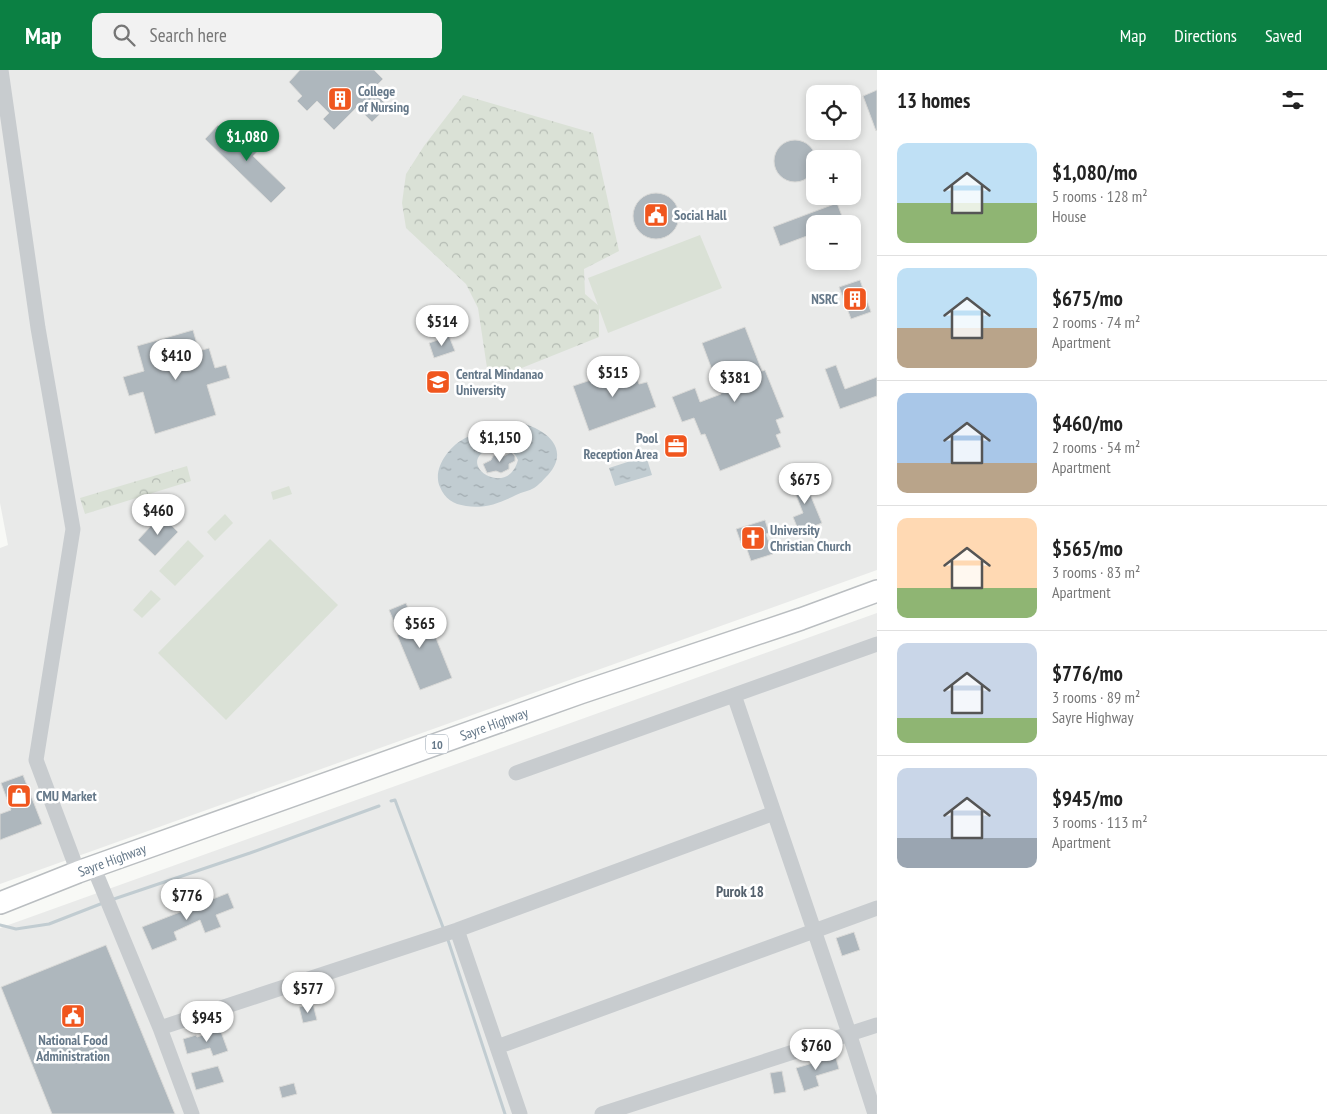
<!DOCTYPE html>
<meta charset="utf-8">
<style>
:root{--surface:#fff;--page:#f2f2f2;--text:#222;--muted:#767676;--line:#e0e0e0;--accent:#0b8043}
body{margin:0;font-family:"PT Sans Narrow",sans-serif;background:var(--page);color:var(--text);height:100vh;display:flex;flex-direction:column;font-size:19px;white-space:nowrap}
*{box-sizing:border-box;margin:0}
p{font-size:16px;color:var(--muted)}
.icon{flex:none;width:28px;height:28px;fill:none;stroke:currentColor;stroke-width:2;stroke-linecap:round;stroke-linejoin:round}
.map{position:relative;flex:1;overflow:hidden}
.details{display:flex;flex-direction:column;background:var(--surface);width:450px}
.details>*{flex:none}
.tools{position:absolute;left:806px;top:15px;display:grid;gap:10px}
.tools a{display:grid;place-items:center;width:55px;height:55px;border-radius:10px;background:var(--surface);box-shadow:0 2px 8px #0003;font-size:25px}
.price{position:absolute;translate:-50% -42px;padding:0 11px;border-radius:18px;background:#fff;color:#222;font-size:16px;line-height:32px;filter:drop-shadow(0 1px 2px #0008)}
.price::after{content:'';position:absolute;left:50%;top:30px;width:15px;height:11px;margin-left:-8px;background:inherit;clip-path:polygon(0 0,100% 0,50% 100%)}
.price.selected{background:var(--accent);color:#fff}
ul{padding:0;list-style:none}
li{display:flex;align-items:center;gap:15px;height:125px;padding:0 20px}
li+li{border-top:1px solid var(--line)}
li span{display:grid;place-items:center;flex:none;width:140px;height:100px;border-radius:10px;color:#555}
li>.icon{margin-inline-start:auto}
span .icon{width:60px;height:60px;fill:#fffc;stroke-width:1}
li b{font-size:21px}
h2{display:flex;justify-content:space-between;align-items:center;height:60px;padding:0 20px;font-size:21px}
header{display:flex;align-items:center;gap:30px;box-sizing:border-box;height:70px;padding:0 25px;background:var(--accent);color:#fff}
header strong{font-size:24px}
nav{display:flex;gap:28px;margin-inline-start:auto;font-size:18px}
.search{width:350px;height:45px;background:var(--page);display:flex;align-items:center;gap:12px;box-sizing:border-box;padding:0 18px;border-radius:10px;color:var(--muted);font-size:19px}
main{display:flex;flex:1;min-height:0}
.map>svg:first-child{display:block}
.built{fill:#e9eae9;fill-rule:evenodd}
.forest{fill:url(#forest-crowns)}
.pitch{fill:#dae1d6}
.water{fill:url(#water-ripples);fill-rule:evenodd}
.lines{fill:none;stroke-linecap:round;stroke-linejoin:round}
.stream{stroke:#c1ccd1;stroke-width:3}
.building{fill:#aeb7bd;stroke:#dadad8}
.highway-casing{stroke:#babec1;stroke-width:24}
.minor{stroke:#c8cccf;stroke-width:15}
.highway{stroke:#fff;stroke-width:21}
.labels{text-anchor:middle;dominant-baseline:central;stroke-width:5;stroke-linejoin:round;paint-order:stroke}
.shield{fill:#fff;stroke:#93a0ac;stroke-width:1}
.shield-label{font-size:12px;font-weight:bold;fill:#657889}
.poi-label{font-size:14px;font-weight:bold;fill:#657889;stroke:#fff;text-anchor:start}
.street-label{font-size:14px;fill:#657889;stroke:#fff}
.neighbourhood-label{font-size:15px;font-weight:bold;fill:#54616d;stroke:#fff}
</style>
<header>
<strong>Map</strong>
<div class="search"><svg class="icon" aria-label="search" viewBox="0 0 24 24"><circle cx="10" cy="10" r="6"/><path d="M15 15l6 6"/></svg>Search here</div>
<nav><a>Map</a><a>Directions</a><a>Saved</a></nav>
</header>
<main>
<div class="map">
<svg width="877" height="1044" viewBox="0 0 877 1044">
<defs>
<pattern id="forest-crowns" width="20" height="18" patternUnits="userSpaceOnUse" patternTransform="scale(1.25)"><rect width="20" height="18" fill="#dae1d6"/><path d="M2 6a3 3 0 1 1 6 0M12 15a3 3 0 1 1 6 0" fill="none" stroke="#b4bbb3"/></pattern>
<pattern id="water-ripples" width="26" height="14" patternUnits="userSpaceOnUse" patternTransform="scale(1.25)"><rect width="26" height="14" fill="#c1ccd1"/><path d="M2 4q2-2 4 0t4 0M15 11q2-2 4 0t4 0" fill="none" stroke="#a0aaaf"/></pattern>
</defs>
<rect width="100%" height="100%" fill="#f8f9f6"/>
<!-- built -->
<path class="built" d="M0,0H877V500L0,814V478L8,475L0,433ZM815,24H852V61H815ZM815,89H852V126H815ZM815,154H852V191H815Z
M877,543V1044H0V858Z"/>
<!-- forest -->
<path class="forest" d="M463,25L593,63L619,181L584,199L585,224L599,236V267L489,311L478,238L466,214L406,158L402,133L406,104L424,76Z
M187,396L191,411L85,444L80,428Z"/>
<!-- pitch -->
<path class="pitch" d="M700,165L722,218L608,263L588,208Z
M289,416L292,424L273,430L271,422Z
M225,444L233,453L215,471L207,462Z
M270,469L338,535L226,650L158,583Z
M188,470L204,486L175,516L159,501Z
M151,520L161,529L142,548L133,540Z"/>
<!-- water -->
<path class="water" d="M512,351C539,355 574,375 548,405C544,409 539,415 534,418C529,421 522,422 516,425C500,433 484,439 466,436C453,434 445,429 440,417C432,400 448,378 462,370C473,363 499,354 512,351ZM495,377C505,377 514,380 518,390C507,432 448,390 495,377Z
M646,386L652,405L615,416L609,398Z"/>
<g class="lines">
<!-- stream -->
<path class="stream" d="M391,731L395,730L444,860
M111,830L250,783L379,736
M0,855L16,859L49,854L103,833
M448,870L505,1044"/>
</g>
<!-- building -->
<path class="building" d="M300,0H374L383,9L372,20L388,36L372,52L357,37L334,60L323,49L329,43L317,31L307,41L297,31L302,26L289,12Z
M877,20V60L876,61L863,26Z
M218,55L244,80L262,62L269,69L253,86L286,118L271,133L205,69Z
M774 91a21 21 0 1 1 42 0a21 21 0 1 1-42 0Z
M633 146a23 23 0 1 1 46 0a23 23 0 1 1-46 0Z
M837,133L845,154H815V163L780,176L773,157Z
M860,210L871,242L851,249L839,217Z
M745,257L762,301L765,300L784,347L776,350L781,363L776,365L781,377L720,401L705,364L701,365L694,348L682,352L672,327L695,318L700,332L721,324L702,273Z
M193,260L199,281L209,278L215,298L226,295L230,308L207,315L216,345L155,364L143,322L129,326L123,307L144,301L137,276Z
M449,266L455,281L434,288L429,273Z
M836,295L845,319L877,307V326L840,339L825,299Z
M632,296L639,314L647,312L656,337L589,361L573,316Z
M511,382L515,386V391L509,394V399L501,403L496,401L487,403L483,394L491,390L493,386L500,383L504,386Z
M801,402L822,453L799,462L793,447L803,443L789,407Z
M161,445L178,462L155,486L138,470Z
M765,450L769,463L766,464L773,484L751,491L744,471L741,473L736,459Z
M406,533L416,558L430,553L452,608L420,620L397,565L399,564L389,540Z
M23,705L42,754L0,770V744L11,740L1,713Z
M228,823L234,838L216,845L221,857L205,863L200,850L174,862L177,870L152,880L142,857Z
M854,862L860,880L842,886L836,868Z
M106,875L175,1044H52L1,917Z
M313,934L317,950L303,953L299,937Z
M220,959L228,981L213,986L210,978L187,984L183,969L196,965L197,967Z
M835,984L839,999L816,1006L819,1016L804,1021L796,998L819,991L818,988Z
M218,996L224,1012L196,1020L191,1003Z
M782,1001L786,1022L774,1024L770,1003Z
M294,1013L297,1024L282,1028L279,1017Z"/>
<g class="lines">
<defs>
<path id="highway" d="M0,833L78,802L580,623L801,549L877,521"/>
</defs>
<!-- highway casing -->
<use href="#highway" class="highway-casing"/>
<!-- minor -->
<path class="minor" d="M1,0L38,258L73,459L36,690L78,802
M734,625L849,963L875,1044
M516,703L877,574
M93,796L160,958L192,1044
M457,860L520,1044
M160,958L457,860L774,743
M497,977L877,838
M602,1044L877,955"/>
<!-- highway -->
<use href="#highway" class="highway"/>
</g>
<!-- icons -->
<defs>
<symbol id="building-square" viewBox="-11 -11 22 22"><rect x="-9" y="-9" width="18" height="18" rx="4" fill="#f0561e" stroke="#fff"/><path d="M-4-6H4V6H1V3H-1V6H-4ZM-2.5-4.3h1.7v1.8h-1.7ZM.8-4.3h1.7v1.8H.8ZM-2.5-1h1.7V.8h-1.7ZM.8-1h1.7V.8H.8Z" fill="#fff"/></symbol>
<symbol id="civic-square" viewBox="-11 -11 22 22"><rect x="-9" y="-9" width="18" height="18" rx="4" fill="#f0561e" stroke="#fff"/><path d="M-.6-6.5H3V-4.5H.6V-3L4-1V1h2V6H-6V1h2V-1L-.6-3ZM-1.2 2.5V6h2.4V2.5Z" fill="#fff"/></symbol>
<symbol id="university-square" viewBox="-11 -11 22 22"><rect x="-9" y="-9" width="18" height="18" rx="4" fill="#f0561e" stroke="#fff"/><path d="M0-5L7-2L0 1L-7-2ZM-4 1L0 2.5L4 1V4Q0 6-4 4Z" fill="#fff"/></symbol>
<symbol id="office-square" viewBox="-11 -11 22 22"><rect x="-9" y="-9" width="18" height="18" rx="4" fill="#f0561e" stroke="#fff"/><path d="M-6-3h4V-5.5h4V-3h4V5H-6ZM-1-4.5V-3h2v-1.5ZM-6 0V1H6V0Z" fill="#fff"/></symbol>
<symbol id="church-square" viewBox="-11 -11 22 22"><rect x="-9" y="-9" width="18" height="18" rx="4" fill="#f0561e" stroke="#fff"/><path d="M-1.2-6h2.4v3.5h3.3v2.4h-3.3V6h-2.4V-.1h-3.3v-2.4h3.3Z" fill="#fff"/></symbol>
<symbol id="shop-square" viewBox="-11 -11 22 22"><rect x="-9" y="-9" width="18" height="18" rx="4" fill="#f0561e" stroke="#fff"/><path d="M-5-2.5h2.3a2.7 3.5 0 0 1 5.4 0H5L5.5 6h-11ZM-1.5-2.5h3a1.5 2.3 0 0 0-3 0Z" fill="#fff"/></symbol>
</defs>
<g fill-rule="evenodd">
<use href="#building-square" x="326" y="15" width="28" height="28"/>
<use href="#civic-square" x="642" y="131" width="28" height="28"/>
<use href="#building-square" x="841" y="215" width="28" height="28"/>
<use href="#university-square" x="424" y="298" width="28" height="28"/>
<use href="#office-square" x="662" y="362" width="28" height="28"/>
<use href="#church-square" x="739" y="454" width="28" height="28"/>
<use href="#shop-square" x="5" y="712" width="28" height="28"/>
<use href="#civic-square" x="59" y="932" width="28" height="28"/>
</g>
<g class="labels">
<!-- shield labels -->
<rect class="shield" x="426" y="664.5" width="22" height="19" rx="4"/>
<g class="shield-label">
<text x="437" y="674">10</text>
</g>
<!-- poi labels -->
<g class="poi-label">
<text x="358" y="21">College<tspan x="358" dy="16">of Nursing</tspan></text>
<text x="674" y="145">Social Hall</text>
<text x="838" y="229" text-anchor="end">NSRC</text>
<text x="456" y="304">Central Mindanao<tspan x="456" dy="16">University</tspan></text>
<text x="658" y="368" text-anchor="end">Pool<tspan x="658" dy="16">Reception Area</tspan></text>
<text x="770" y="460">University<tspan x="770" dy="16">Christian Church</tspan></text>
<text x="36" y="726">CMU Market</text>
<text x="73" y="970" text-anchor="middle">National Food<tspan x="73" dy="16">Administration</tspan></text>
</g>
<!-- street labels -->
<g class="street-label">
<text transform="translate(494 654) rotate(-20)">Sayre Highway</text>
<text transform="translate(112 790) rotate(-20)">Sayre Highway</text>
</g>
<!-- neighbourhood labels -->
<g class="neighbourhood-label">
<text x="740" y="821">Purok 18</text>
</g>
</g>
</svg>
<div class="tools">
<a><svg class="icon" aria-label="locate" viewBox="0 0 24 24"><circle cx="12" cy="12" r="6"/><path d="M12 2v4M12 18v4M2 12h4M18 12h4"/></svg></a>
<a>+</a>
<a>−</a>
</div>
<b class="price selected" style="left:247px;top:92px">$1,080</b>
<b class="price" style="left:442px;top:277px">$514</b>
<b class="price" style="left:176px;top:311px">$410</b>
<b class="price" style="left:613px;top:328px">$515</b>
<b class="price" style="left:735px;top:333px">$381</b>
<b class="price" style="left:500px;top:393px">$1,150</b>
<b class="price" style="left:805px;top:435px">$675</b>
<b class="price" style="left:158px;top:466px">$460</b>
<b class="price" style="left:420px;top:579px">$565</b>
<b class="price" style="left:187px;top:851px">$776</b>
<b class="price" style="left:308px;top:944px">$577</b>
<b class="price" style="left:207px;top:973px">$945</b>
<b class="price" style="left:816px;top:1001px">$760</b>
</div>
<section class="details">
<h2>13 homes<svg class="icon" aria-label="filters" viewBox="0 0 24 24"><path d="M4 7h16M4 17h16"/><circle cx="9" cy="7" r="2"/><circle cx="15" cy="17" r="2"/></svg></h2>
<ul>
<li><span style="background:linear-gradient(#bfe0f5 60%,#8fb573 0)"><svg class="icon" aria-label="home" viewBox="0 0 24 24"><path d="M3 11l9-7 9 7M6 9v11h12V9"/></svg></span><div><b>$1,080/mo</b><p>5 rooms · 128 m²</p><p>House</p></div></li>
<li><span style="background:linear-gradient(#bfe0f5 60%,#b9a48a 0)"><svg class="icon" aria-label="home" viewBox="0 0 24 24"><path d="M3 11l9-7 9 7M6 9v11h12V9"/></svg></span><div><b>$675/mo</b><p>2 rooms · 74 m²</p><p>Apartment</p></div></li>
<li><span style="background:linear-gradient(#a9c7e8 70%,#b9a48a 0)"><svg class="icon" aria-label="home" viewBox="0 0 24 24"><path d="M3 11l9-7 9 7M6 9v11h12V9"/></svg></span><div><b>$460/mo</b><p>2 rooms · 54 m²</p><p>Apartment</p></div></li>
<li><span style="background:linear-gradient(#ffd9b3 70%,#8fb573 0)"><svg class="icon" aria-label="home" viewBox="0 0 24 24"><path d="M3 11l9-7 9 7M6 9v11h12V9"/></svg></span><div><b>$565/mo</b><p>3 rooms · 83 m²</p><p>Apartment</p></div></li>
<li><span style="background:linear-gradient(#c9d6e8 75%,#8fb573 0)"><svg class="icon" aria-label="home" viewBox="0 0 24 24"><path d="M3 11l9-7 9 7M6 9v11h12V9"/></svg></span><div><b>$776/mo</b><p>3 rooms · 89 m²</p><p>Sayre Highway</p></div></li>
<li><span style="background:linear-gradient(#c9d6e8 70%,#9aa5b1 0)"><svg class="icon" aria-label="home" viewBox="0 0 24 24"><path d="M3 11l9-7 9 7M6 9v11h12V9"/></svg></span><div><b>$945/mo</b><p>3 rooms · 113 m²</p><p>Apartment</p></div></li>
</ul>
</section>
</main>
